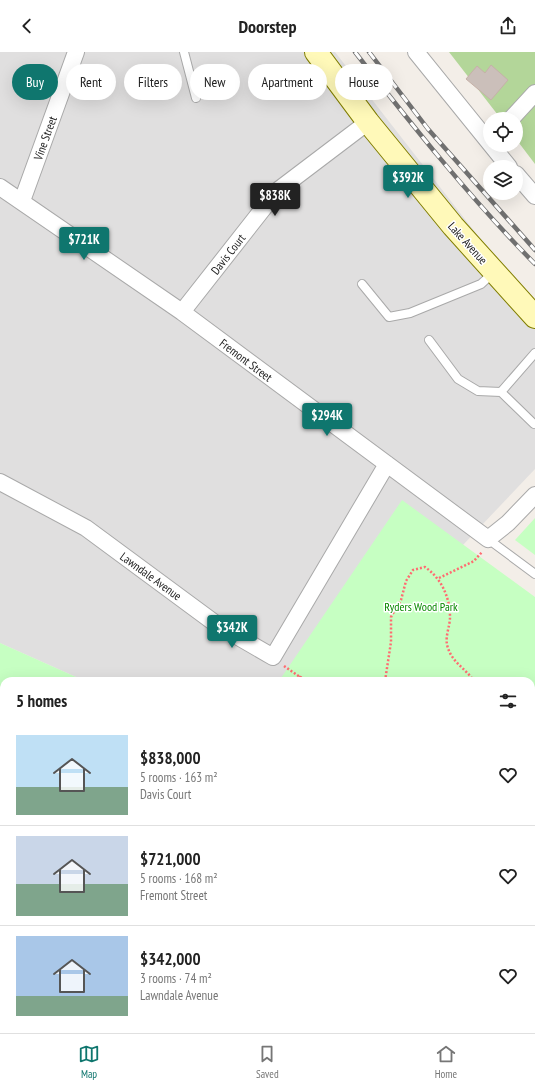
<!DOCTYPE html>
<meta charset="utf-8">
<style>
:root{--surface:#fff;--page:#f2f2f2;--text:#222;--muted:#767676;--line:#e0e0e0;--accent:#0f766e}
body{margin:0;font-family:"PT Sans Narrow",sans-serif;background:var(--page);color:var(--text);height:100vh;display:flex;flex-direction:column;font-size:15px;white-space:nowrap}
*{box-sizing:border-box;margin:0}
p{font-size:13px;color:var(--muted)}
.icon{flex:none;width:22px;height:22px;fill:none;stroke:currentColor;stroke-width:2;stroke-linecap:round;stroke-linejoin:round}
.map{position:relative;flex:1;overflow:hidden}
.side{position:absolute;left:0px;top:625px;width:535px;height:356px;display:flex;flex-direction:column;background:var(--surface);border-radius:12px 12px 0 0;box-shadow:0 4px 16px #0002}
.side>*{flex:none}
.guide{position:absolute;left:12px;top:12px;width:511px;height:36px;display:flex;gap:8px}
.controls{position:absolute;left:483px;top:60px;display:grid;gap:8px}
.controls a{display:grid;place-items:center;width:40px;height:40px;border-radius:50%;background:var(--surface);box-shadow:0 4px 16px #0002;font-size:20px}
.price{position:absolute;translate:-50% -34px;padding:0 9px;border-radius:4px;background:var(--accent);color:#fff;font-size:13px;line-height:26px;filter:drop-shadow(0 1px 2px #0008)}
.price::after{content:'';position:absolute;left:50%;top:24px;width:12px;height:9px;margin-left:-6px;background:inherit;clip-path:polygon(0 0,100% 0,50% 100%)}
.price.on{background:#222;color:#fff}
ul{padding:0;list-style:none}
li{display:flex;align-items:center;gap:12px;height:100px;padding:0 16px}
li+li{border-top:1px solid var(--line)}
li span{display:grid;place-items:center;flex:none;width:112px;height:80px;border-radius:0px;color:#555}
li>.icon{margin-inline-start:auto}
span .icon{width:48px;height:48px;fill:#fffc;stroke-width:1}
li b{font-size:17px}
h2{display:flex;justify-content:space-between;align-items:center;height:48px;padding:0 16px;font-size:17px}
.chip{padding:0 14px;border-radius:18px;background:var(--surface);box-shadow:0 4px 16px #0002;font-size:14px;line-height:36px}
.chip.on{background:var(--accent);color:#fff}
header{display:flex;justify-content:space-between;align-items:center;height:52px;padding:0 16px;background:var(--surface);font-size:18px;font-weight:700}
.tabs{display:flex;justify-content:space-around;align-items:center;height:56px;border-top:1px solid var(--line);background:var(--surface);font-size:11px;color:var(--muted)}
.tabs a{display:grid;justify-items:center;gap:2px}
.tabs .on{color:var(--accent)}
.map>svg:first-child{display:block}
.residential{fill:#e0dfdf}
.forest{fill:#b3d699}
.park{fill:#c6ffc2}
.water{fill:#a4dee4}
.building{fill:#cbbfba;stroke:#c6b1a8}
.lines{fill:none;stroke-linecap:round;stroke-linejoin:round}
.lane-casing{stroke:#a9a9a9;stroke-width:10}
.street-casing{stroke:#a9a9a9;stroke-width:18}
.secondary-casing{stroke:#817e00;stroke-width:24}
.path{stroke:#ff6c71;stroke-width:2.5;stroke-dasharray:2 2;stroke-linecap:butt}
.lane{stroke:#fff;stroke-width:8}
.street{stroke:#fff;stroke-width:16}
.secondary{stroke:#fff9b9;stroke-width:22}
.rail-casing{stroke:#707070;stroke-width:4.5}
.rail{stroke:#fff;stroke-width:3;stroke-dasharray:9;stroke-linecap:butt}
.labels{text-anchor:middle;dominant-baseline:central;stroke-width:3;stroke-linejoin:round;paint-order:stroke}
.street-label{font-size:12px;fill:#222;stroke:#fff}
.park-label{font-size:12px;fill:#088901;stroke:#fff}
</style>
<header><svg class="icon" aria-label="back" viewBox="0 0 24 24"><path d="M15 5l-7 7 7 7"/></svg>Doorstep<svg class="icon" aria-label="share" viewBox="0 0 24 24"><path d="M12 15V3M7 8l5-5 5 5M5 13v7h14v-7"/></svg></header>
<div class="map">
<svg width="535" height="981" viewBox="0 0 535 981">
<rect width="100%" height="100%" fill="#f3eee8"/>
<!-- residential -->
<path class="residential" d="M0,0H335L499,211L535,248V417L463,493L279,629H85L0,591Z"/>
<!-- forest -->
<path class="forest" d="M449,0H535V112L516,87V67H501Z"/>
<!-- park -->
<path class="park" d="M402,448L535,545V981H0V591L85,629H4V977H531V629H279Z
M535,466V503L515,488Z"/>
<!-- water -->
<path class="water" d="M89,977H199L192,981H92Z"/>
<!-- building -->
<path class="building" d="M491,13L508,28L491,48L466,27L477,14L485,21Z"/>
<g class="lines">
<defs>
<path id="lane" d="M184,0L196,46
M362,232L389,265L410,261L481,232L494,220
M429,288L458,327L478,339L501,340L534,372
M501,340L535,301
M488,487L535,522"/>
<path id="street" d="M416,0L509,115
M511,67L535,41
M516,122L535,144
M0,135L182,260L488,487L508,471L535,443
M22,149L76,0
M182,260L277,139L368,70
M0,430L86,476L216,572L273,605L387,412"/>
<path id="secondary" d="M316,0L368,70L453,174L535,265"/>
</defs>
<!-- lane casing -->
<use href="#lane" class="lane-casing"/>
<!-- street casing -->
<use href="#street" class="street-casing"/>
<!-- secondary casing -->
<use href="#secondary" class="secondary-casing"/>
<!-- path -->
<path class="path" d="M439,526L474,509L482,500
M284,614L300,625
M299,629L300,625L311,629
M385,629L391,590V565L401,548L406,529L413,518L425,515C441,526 450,545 450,565C450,575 444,586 448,596C452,610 466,617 474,629
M531,691L535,693
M531,783L535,785
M0,785L4,782
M0,917L4,918
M64,977L66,981
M258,977L263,981
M409,977L412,981
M211,981L218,977
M310,981L319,977"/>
<!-- lane -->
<use href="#lane" class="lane"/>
<!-- street -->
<use href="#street" class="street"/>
<!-- secondary -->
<use href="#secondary" class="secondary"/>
<defs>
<path id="rail" d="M355,0C412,73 470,146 535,212
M369,0L428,77L535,198"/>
</defs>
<!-- rail casing -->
<use href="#rail" class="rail-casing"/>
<!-- rail -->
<use href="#rail" class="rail"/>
</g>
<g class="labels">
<!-- street labels -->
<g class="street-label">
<text transform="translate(45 86) rotate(-70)">Vine Street</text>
<text transform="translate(468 191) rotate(48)">Lake Avenue</text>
<text transform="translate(228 202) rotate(-52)">Davis Court</text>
<text transform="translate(246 308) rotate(37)">Fremont Street</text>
<text transform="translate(151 524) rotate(36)">Lawndale Avenue</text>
</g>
<!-- park labels -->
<g class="park-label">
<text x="421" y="554">Ryders Wood Park</text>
</g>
</g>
</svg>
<div class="controls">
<a><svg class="icon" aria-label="locate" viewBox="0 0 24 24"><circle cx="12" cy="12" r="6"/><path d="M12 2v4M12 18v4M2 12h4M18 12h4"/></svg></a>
<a><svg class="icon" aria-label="layers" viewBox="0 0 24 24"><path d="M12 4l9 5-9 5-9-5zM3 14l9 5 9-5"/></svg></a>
</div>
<b class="price" style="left:408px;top:147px">$392K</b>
<b class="price on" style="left:275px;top:165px">$838K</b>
<b class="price" style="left:84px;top:209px">$721K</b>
<b class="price" style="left:327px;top:385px">$294K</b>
<b class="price" style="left:232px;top:597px">$342K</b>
<div class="guide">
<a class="chip on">Buy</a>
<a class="chip">Rent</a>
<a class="chip">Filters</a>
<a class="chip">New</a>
<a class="chip">Apartment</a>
<a class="chip">House</a>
</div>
<section class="side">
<h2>5 homes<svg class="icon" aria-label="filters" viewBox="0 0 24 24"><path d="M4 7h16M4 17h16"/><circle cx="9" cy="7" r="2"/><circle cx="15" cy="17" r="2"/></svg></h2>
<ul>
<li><span style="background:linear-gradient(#bfe0f5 65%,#7fa58c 0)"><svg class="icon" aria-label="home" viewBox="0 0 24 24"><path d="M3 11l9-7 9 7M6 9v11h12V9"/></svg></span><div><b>$838,000</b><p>5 rooms · 163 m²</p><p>Davis Court</p></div><svg class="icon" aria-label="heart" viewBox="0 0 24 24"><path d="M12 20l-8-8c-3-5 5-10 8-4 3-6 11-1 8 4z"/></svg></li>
<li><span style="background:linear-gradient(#c9d6e8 60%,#7fa58c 0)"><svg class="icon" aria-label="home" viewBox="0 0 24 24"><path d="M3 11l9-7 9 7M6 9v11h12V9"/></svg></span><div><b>$721,000</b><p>5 rooms · 168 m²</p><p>Fremont Street</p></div><svg class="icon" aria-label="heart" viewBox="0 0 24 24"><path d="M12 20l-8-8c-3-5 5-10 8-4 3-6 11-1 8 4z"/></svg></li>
<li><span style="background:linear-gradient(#a9c7e8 75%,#7fa58c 0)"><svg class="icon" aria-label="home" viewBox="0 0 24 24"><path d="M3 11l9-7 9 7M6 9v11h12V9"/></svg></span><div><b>$342,000</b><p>3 rooms · 74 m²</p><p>Lawndale Avenue</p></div><svg class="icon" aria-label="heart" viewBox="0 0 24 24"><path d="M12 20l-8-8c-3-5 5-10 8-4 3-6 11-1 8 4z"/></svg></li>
</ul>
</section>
</div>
<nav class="tabs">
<a class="on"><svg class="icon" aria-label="map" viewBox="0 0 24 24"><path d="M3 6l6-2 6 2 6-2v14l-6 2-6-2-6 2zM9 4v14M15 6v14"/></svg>Map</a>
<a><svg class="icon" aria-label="saved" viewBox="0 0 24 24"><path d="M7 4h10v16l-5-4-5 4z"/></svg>Saved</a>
<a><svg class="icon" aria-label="home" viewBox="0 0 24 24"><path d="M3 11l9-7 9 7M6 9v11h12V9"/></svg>Home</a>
</nav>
